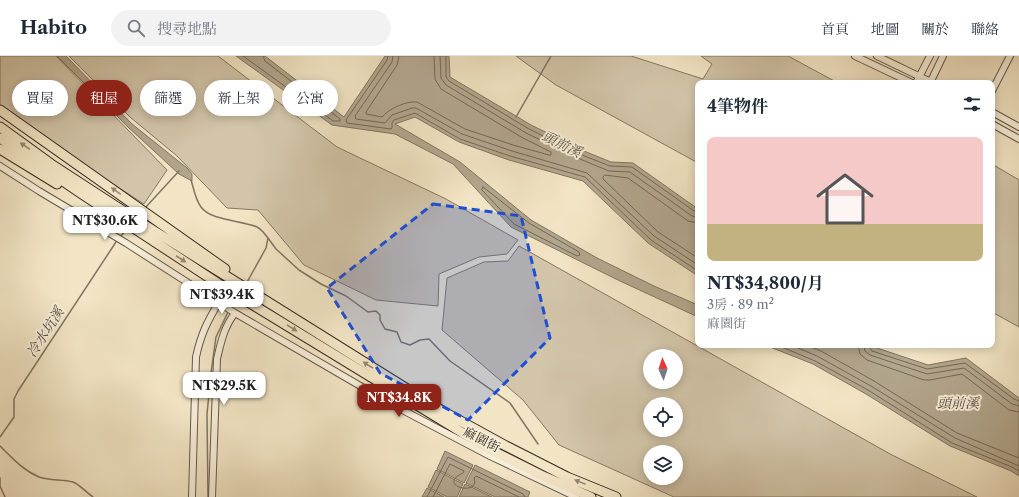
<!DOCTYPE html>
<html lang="zh-TW">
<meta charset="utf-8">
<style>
:root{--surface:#fff;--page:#f2f2f3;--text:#1f2937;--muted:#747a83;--line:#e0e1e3;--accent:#8f2418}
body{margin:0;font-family:"Libre Caslon Text","Noto Serif TC",serif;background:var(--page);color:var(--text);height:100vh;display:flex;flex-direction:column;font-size:15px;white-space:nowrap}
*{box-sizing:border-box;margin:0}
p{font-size:13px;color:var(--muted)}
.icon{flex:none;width:22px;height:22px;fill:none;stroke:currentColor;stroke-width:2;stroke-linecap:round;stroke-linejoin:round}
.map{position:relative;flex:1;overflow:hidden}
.drawer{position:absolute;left:695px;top:24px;width:300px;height:268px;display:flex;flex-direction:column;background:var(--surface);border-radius:8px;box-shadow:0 2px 10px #0003}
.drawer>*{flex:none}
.banner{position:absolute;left:12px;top:24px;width:380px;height:36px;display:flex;gap:8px}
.needle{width:26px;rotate:357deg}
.fabs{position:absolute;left:643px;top:293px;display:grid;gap:8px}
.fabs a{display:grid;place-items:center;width:40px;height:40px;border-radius:50%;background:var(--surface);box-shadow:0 2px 10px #0003;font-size:20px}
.price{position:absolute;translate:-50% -34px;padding:0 9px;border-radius:8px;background:#fff;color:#222;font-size:13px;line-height:26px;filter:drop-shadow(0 1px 2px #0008)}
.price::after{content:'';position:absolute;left:50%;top:24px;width:12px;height:9px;margin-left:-6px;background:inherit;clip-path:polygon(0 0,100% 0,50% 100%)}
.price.selected{background:var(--accent);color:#fff}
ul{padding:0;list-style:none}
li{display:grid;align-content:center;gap:8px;height:212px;padding:0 12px}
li+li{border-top:1px solid var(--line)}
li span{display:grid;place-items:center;height:124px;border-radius:8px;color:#555}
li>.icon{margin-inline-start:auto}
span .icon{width:72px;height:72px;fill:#fffc;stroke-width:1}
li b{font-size:17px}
h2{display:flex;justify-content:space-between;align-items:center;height:48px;padding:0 12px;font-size:17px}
.pill{padding:0 14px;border-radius:18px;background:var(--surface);box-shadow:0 2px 10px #0003;font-size:14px;line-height:36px}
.pill.selected{background:var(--accent);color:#fff}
header{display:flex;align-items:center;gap:24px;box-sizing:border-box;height:56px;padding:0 20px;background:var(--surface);border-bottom:1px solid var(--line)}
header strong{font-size:19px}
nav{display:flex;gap:22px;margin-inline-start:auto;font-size:14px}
.search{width:280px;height:36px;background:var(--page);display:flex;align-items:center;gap:10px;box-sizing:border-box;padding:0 14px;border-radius:22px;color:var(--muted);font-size:15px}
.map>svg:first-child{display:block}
.green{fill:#d2c5a9;stroke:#847864;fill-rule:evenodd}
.water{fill:#b2a68d;stroke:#807561}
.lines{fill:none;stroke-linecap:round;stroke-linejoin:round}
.shore{stroke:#746856;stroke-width:1}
.stream{stroke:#807561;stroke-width:1.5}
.minor-casing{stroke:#645a49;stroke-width:8}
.highway-casing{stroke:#352b20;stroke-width:11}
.minor{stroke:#f7eed9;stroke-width:6}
.highway{stroke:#f2e5c5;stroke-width:9}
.oneway{fill:#948872}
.marked{fill:#1d4ed8;fill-opacity:0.2;stroke:#1d4ed8;stroke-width:3;stroke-dasharray:8 5;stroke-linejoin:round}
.labels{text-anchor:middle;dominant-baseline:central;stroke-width:4;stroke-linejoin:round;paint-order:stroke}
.street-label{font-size:13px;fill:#352b20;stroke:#f7eed9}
.water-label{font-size:14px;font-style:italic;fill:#5a5041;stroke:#f7eed9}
</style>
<header>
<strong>Habito</strong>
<div class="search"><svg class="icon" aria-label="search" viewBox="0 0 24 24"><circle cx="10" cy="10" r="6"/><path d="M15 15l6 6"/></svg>搜尋地點</div>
<nav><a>首頁</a><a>地圖</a><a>關於</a><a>聯絡</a></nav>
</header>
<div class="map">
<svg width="1019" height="441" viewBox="0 0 1019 441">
<rect width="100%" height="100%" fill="#f2e5c5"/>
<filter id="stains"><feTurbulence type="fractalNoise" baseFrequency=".005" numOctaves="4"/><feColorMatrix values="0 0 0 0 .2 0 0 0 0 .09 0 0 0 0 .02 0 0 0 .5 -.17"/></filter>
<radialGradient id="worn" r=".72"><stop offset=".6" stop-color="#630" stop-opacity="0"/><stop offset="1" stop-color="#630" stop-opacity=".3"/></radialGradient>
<!-- green -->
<path class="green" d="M0,0H56L167,114L144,148L96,117L0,50Z
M69,0H218L337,91L446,143L518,184L507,198L479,201L439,218L438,250L376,244L304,209L258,154L227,152L177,100L130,61Z
M516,0H631L703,23L712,8L701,0H788L838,27H698V107L556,29Z
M992,108L1019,124V271L992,256Z
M519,190L892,399L977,441H674L559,389L523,344L442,274L447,222L484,206L508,205ZM650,300H676V326H650ZM650,348H676V374H650ZM650,396H676V422H650Z"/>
<!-- water -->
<path class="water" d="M57,0H66L132,68L187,112L192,118V125L179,118L129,72Z
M236,0H265L344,61L385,0H449L450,21L531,69L584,95L611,106L633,107L698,153V220L648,187L583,125L509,104L459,86L415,61L395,68L460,106L531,164L597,202L654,230L698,249V261L620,225L511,171L453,108L395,78L332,69Z
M765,289H801L807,291L806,289H868L928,309L966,302L1019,342V420L1011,415L950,390L866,338L813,308Z
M445,395L473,409L464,427L437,413Z
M475,409L530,436L528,441H495L466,427Z
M436,414L463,428L457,441H447L428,431Z
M465,428L492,441H459Z
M427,432L444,441H422Z"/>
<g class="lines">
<!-- shore -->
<path class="shore" d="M243,0L333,65H340V63L265,5L263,0
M388,0L387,4L346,64L347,67L391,73L392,72V67L394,64L415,57L460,83L510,100L585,121L651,184L698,215
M393,0L392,6L355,60L356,63L385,67L392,59L412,52H416L462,78L512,95L587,117L654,180L698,209
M399,0L397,9L366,56V58L382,61C390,52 406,45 417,46L465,73L513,89L549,99H551V96L523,82L441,33L435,23L434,0
M440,0L441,22L446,29L526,77L580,103L609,115L630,116L692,160L698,161
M446,0V21L449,25L529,73L582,99L610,110L632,111L694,155L698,156
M483,131L529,167L579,196L580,199L577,200L514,168L482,134Z
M698,167L688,165L628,122L605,119L603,121V123L658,176L698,202
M777,289L815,305L868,334L952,387L1012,411L1019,415
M791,289L817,300L871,330L955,382L1019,410
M806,289L821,295L874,325L957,377L1019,402
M858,289L860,298L867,304L924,324H930L962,318L1009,354L1019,356
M864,289L865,295L870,299L927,318L964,312L1012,348L1019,350
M869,289L870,292L872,295L927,313L965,307L1014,343L1019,345
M427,441L448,401L523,438L525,441
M433,441L450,408L464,415L463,417C435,430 481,441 474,422L476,420L519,441"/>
<!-- stream -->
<path class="stream" d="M516,61L551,0
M191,124C194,133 195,143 201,151C211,165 241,164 257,171C261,173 265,178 268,182L266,192L246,228
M145,152L179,115
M120,181L128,172
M268,182L276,193L299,214L321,228L346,240L368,256L376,255L380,259V264L385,273L397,276L401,286L410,289L420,284L429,283L450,305L510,347L538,388
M231,251L236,243
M0,381L14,361V343L18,335L116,186
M0,390C12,402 23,414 39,421C50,425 62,423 73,426C79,428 87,437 93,441
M0,422V430L5,441
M208,441L207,358L211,317L216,281L229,254"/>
<defs>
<path id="minor" d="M855,0L912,27
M877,0L933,27
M916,27L930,0
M930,27L943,0
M992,35L1010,0
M992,56L1019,71
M992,68L1019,83
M0,110L39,135L126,187L235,257L393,349L490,400L576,441
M192,441L196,301C201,278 207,266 219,246
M212,441L217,303C221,286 224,271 235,257"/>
<path id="highway" d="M0,54L225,213
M0,71L51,108L151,173L444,356L506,390L567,421L616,441
M0,82L82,138L222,230L489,393L541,419L591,441
M0,93L57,128"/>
</defs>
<!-- minor casing -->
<use href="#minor" class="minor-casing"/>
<!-- highway casing -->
<use href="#highway" class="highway-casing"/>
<!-- minor -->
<use href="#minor" class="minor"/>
<!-- highway -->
<use href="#highway" class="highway"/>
</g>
<!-- one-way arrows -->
<defs><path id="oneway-solid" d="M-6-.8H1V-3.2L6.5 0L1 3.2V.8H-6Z"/></defs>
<g class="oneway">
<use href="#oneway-solid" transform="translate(25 90) rotate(-145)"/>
<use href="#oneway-solid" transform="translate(116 135) rotate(-145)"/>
<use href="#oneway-solid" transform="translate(181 203) rotate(33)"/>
<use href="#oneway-solid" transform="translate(292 272) rotate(32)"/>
<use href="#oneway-solid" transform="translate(368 309) rotate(-148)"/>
<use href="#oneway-solid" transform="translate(580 426) rotate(-158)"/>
</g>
<!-- marked area -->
<path class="marked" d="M433,148L521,160L550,282L468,364L380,317L327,232Z"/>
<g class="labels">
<!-- street labels -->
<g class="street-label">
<text transform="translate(482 383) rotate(27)">麻園街</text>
</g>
<!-- water labels -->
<g class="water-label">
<text transform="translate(562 88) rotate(26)">頭前溪</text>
<text transform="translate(45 276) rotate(-57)">冷水坑溪</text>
<text x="958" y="347">頭前溪</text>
</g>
</g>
<rect width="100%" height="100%" filter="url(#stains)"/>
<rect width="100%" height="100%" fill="url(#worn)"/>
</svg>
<div class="fabs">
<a><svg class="needle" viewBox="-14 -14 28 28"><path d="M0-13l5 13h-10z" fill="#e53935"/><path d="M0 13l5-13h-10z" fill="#747a83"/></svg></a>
<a><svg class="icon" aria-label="locate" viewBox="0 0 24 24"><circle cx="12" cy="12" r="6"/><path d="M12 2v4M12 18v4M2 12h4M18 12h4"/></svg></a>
<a><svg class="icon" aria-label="layers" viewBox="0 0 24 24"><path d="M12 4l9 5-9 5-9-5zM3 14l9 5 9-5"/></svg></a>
</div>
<b class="price" style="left:105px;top:185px">NT$30.6K</b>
<b class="price" style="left:222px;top:259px">NT$39.4K</b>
<b class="price" style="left:224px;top:350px">NT$29.5K</b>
<b class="price selected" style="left:399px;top:362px">NT$34.8K</b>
<div class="banner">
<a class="pill">買屋</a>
<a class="pill selected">租屋</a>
<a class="pill">篩選</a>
<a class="pill">新上架</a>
<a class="pill">公寓</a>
</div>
<section class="drawer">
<h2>4筆物件<svg class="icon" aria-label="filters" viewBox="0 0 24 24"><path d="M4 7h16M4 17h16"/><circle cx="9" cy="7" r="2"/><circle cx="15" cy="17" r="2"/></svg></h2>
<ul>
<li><span style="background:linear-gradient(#f6c9c9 70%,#c2b280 0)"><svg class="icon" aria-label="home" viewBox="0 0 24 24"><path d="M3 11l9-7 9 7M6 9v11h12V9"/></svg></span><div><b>NT$34,800/月</b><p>3房 · 89 m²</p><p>麻園街</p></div></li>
</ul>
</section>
</div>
